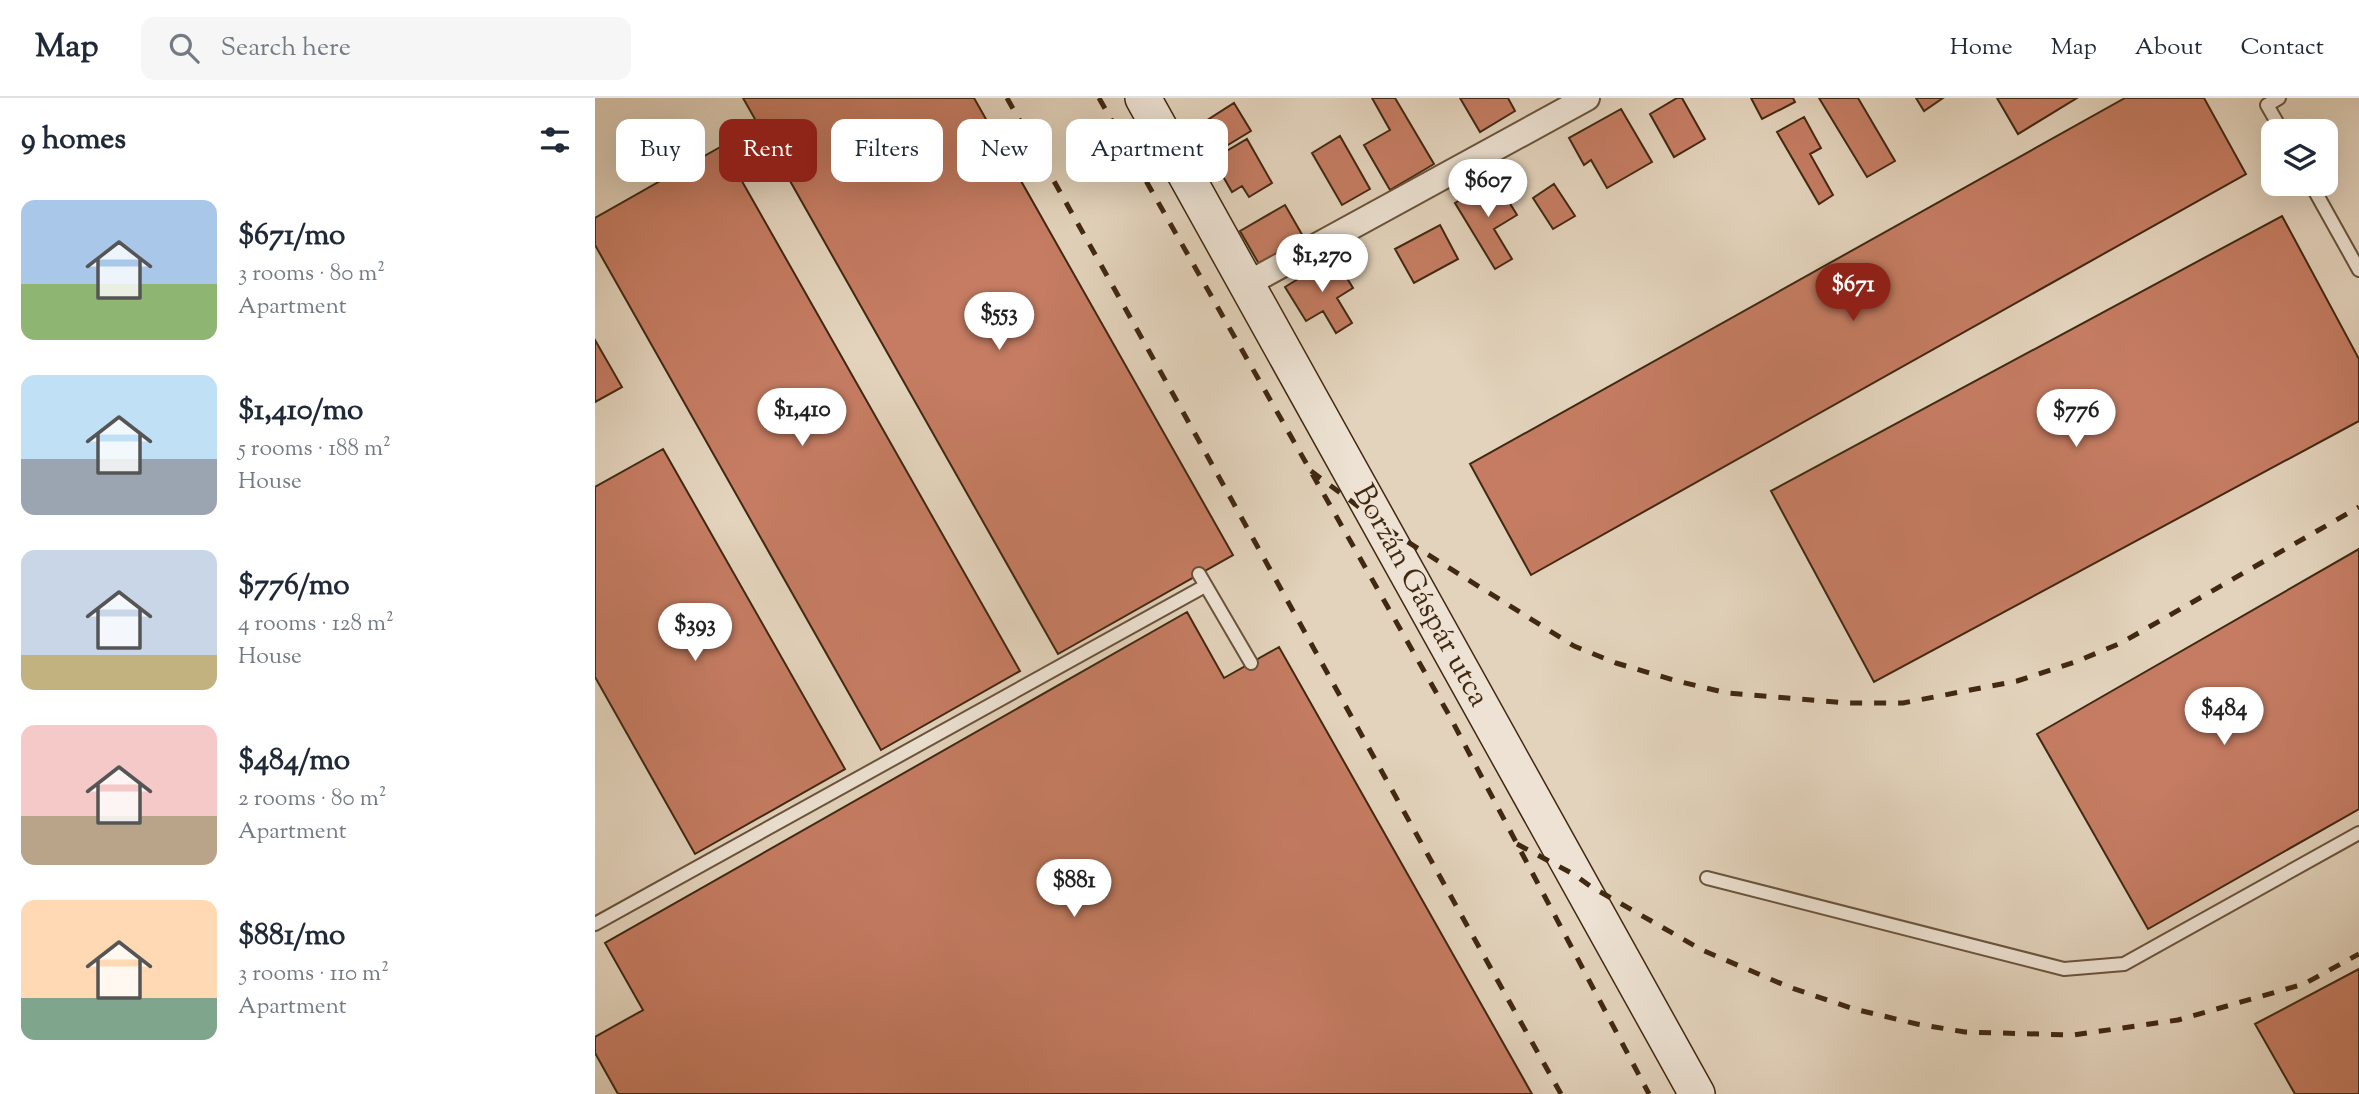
<!DOCTYPE html>
<meta charset="utf-8">
<style>
:root{--surface:#fff;--page:#f6f6f7;--text:#1f2937;--muted:#747a83;--line:#e0e1e3;--accent:#8f2418}
body{margin:0;font-family:"Sorts Mill Goudy",serif;background:var(--page);color:var(--text);height:100vh;display:flex;flex-direction:column;font-size:26px;white-space:nowrap}
*{box-sizing:border-box;margin:0}
p{font-size:23px;color:var(--muted)}
.icon{flex:none;width:38px;height:38px;fill:none;stroke:currentColor;stroke-width:2;stroke-linecap:round;stroke-linejoin:round}
.map{position:relative;flex:1;overflow:hidden}
.drawer{display:flex;flex-direction:column;background:var(--surface);width:595px}
.drawer>*{flex:none}
.hud{position:absolute;left:21px;top:21px;width:665px;height:63px;display:flex;gap:14px}
.fabs{position:absolute;left:1666px;top:21px;display:grid;gap:14px}
.fabs a{display:grid;place-items:center;width:77px;height:77px;border-radius:14px;background:var(--surface);box-shadow:0 7px 28px #0002;font-size:35px}
.price{position:absolute;translate:-50% -60px;padding:0 16px;border-radius:24px;background:#fff;color:#222;font-size:23px;line-height:46px;filter:drop-shadow(0 2px 4px #0008)}
.price::after{content:'';position:absolute;left:50%;top:42px;width:21px;height:16px;margin-left:-10px;background:inherit;clip-path:polygon(0 0,100% 0,50% 100%)}
.price.active{background:var(--accent);color:#fff}
ul{padding:0;list-style:none}
li{display:flex;align-items:center;gap:21px;height:175px;padding:0 21px}
li span{display:grid;place-items:center;flex:none;width:196px;height:140px;border-radius:14px;color:#555}
li>.icon{margin-inline-start:auto}
span .icon{width:84px;height:84px;fill:#fffc;stroke-width:1}
li b{font-size:30px}
h2{display:flex;justify-content:space-between;align-items:center;height:84px;padding:0 21px;font-size:30px}
.tag{padding:0 24px;border-radius:14px;background:var(--surface);box-shadow:0 7px 28px #0002;font-size:24px;line-height:63px}
.tag.active{background:var(--accent);color:#fff}
header{display:flex;align-items:center;gap:42px;box-sizing:border-box;height:98px;padding:0 35px;background:var(--surface);border-bottom:2px solid var(--line)}
header strong{font-size:33px}
nav{display:flex;gap:38px;margin-inline-start:auto;font-size:24px}
.search{width:490px;height:63px;background:var(--page);display:flex;align-items:center;gap:18px;box-sizing:border-box;padding:0 24px;border-radius:14px;color:var(--muted);font-size:26px}
main{display:flex;flex:1;min-height:0}
.map>svg:first-child{display:block}
.building{fill:#c57c62;stroke:#412810;stroke-width:2}
.lines{fill:none;stroke-linecap:round;stroke-linejoin:round}
.lane-casing{stroke:#6a533b;stroke-width:16}
.street-casing{stroke:#6a533b;stroke-width:28}
.secondary-casing{stroke:#412810;stroke-width:38}
.lane{stroke:#ede2d3;stroke-width:12}
.street{stroke:#ede2d3;stroke-width:24}
.secondary{stroke:#ede2d3;stroke-width:35}
.rail{stroke:#412810;stroke-width:5;stroke-dasharray:12 12;stroke-linecap:butt}
.labels{text-anchor:middle;dominant-baseline:central;stroke-width:6;stroke-linejoin:round;paint-order:stroke}
.street-label{font-size:30px;fill:#412810;stroke:#ede2d3}
</style>
<header>
<strong>Map</strong>
<div class="search"><svg class="icon" aria-label="search" viewBox="0 0 24 24"><circle cx="10" cy="10" r="6"/><path d="M15 15l6 6"/></svg>Search here</div>
<nav><a>Home</a><a>Map</a><a>About</a><a>Contact</a></nav>
</header>
<main>
<section class="drawer">
<h2>9 homes<svg class="icon" aria-label="filters" viewBox="0 0 24 24"><path d="M4 7h16M4 17h16"/><circle cx="9" cy="7" r="2"/><circle cx="15" cy="17" r="2"/></svg></h2>
<ul>
<li><span style="background:linear-gradient(#a9c7e8 60%,#8fb573 0)"><svg class="icon" aria-label="home" viewBox="0 0 24 24"><path d="M3 11l9-7 9 7M6 9v11h12V9"/></svg></span><div><b>$671/mo</b><p>3 rooms · 80 m²</p><p>Apartment</p></div></li>
<li><span style="background:linear-gradient(#bfe0f5 60%,#9aa5b1 0)"><svg class="icon" aria-label="home" viewBox="0 0 24 24"><path d="M3 11l9-7 9 7M6 9v11h12V9"/></svg></span><div><b>$1,410/mo</b><p>5 rooms · 188 m²</p><p>House</p></div></li>
<li><span style="background:linear-gradient(#c9d6e8 75%,#c2b280 0)"><svg class="icon" aria-label="home" viewBox="0 0 24 24"><path d="M3 11l9-7 9 7M6 9v11h12V9"/></svg></span><div><b>$776/mo</b><p>4 rooms · 128 m²</p><p>House</p></div></li>
<li><span style="background:linear-gradient(#f6c9c9 65%,#b9a48a 0)"><svg class="icon" aria-label="home" viewBox="0 0 24 24"><path d="M3 11l9-7 9 7M6 9v11h12V9"/></svg></span><div><b>$484/mo</b><p>2 rooms · 80 m²</p><p>Apartment</p></div></li>
<li><span style="background:linear-gradient(#ffd9b3 70%,#7fa58c 0)"><svg class="icon" aria-label="home" viewBox="0 0 24 24"><path d="M3 11l9-7 9 7M6 9v11h12V9"/></svg></span><div><b>$881/mo</b><p>3 rooms · 110 m²</p><p>Apartment</p></div></li>
</ul>
</section>
<div class="map">
<svg width="1764" height="996" viewBox="0 0 1764 996">
<rect width="100%" height="100%" fill="#e3d3bc"/>
<filter id="stains"><feTurbulence type="fractalNoise" baseFrequency=".00286" numOctaves="4"/><feColorMatrix values="0 0 0 0 .2 0 0 0 0 .09 0 0 0 0 .02 0 0 0 .5 -.17"/></filter>
<radialGradient id="worn" r=".72"><stop offset=".6" stop-color="#630" stop-opacity="0"/><stop offset="1" stop-color="#630" stop-opacity=".3"/></radialGradient>
<!-- building -->
<path class="building" d="M148,0H379L638,457L463,556Z
M777,0H800L839,66L795,92L769,47L795,32Z
M865,0H913L920,13L885,34Z
M1082,0H1087L1110,41L1079,59L1055,16Z
M1156,0H1198L1200,4L1167,21Z
M1224,0H1263L1300,63L1272,79Z
M1321,0H1348L1329,13Z
M1402,0H1482L1423,36Z
M1530,0H1609L1651,76L936,477L875,366Z
M639,5L656,33L623,53L606,26Z
M1026,11L1057,64L1012,90L996,62L989,67L974,40Z
M1209,19L1226,50L1215,56L1238,97L1224,106L1182,34Z
M745,38L775,91L747,107L717,55Z
M652,41L677,85L654,99L647,88L637,94L618,61Z
M127,48L425,573L286,652L0,147V120Z
M900,81L922,117L899,131L917,161L900,171L860,105Z
M959,86L980,118L958,131L938,100Z
M690,107L709,140L664,166L645,133Z
M1687,118L1764,261V323L1279,584L1176,393Z
M845,127L863,161L819,185L800,151Z
M739,159L758,190L742,200L757,225L741,235L728,213L711,223L690,189Z
M0,242L27,289L0,304Z
M68,351L250,671L100,756L0,579V389Z
M1764,451V711L1553,831L1442,636Z
M592,514L629,580L684,549L937,996H23L0,955V939L48,912L10,845Z
M1764,871V996H1700L1660,926Z"/>
<g class="lines">
<defs>
<path id="lane" d="M1684,0L1672,7L1687,33
M1716,86L1764,172
M604,476L656,565
M1112,780L1469,871L1529,866L1764,735
M0,826L610,488"/>
<path id="street" d="M652,186L992,0"/>
<path id="secondary" d="M548,0L1102,996"/>
</defs>
<!-- lane casing -->
<use href="#lane" class="lane-casing"/>
<!-- street casing -->
<use href="#street" class="street-casing"/>
<!-- secondary casing -->
<use href="#secondary" class="secondary-casing"/>
<!-- lane -->
<use href="#lane" class="lane"/>
<!-- street -->
<use href="#street" class="street"/>
<!-- secondary -->
<use href="#secondary" class="secondary"/>
<!-- rail -->
<path class="rail" d="M412,0C599,330 780,664 966,996
M504,0L854,617L1054,996
M716,373L800,436L979,548L1021,565L1082,583L1132,595L1252,605H1308L1422,583L1480,564L1526,545L1764,409
M922,746L980,777L995,788L1107,852L1194,889L1259,911L1322,926L1370,934L1478,937L1583,922L1709,886L1764,856"/>
</g>
<g class="labels">
<!-- street labels -->
<g class="street-label">
<text transform="translate(825 498) rotate(61)">Borzán Gáspár utca</text>
</g>
</g>
<rect width="100%" height="100%" filter="url(#stains)"/>
<rect width="100%" height="100%" fill="url(#worn)"/>
</svg>
<div class="fabs">
<a><svg class="icon" aria-label="layers" viewBox="0 0 24 24"><path d="M12 4l9 5-9 5-9-5zM3 14l9 5 9-5"/></svg></a>
</div>
<b class="price" style="left:893px;top:121px">$607</b>
<b class="price" style="left:727px;top:196px">$1,270</b>
<b class="price active" style="left:1258px;top:225px">$671</b>
<b class="price" style="left:404px;top:254px">$553</b>
<b class="price" style="left:207px;top:350px">$1,410</b>
<b class="price" style="left:1481px;top:351px">$776</b>
<b class="price" style="left:100px;top:565px">$393</b>
<b class="price" style="left:1629px;top:649px">$484</b>
<b class="price" style="left:479px;top:821px">$881</b>
<div class="hud">
<a class="tag">Buy</a>
<a class="tag active">Rent</a>
<a class="tag">Filters</a>
<a class="tag">New</a>
<a class="tag">Apartment</a>
</div>
</div>
</main>
